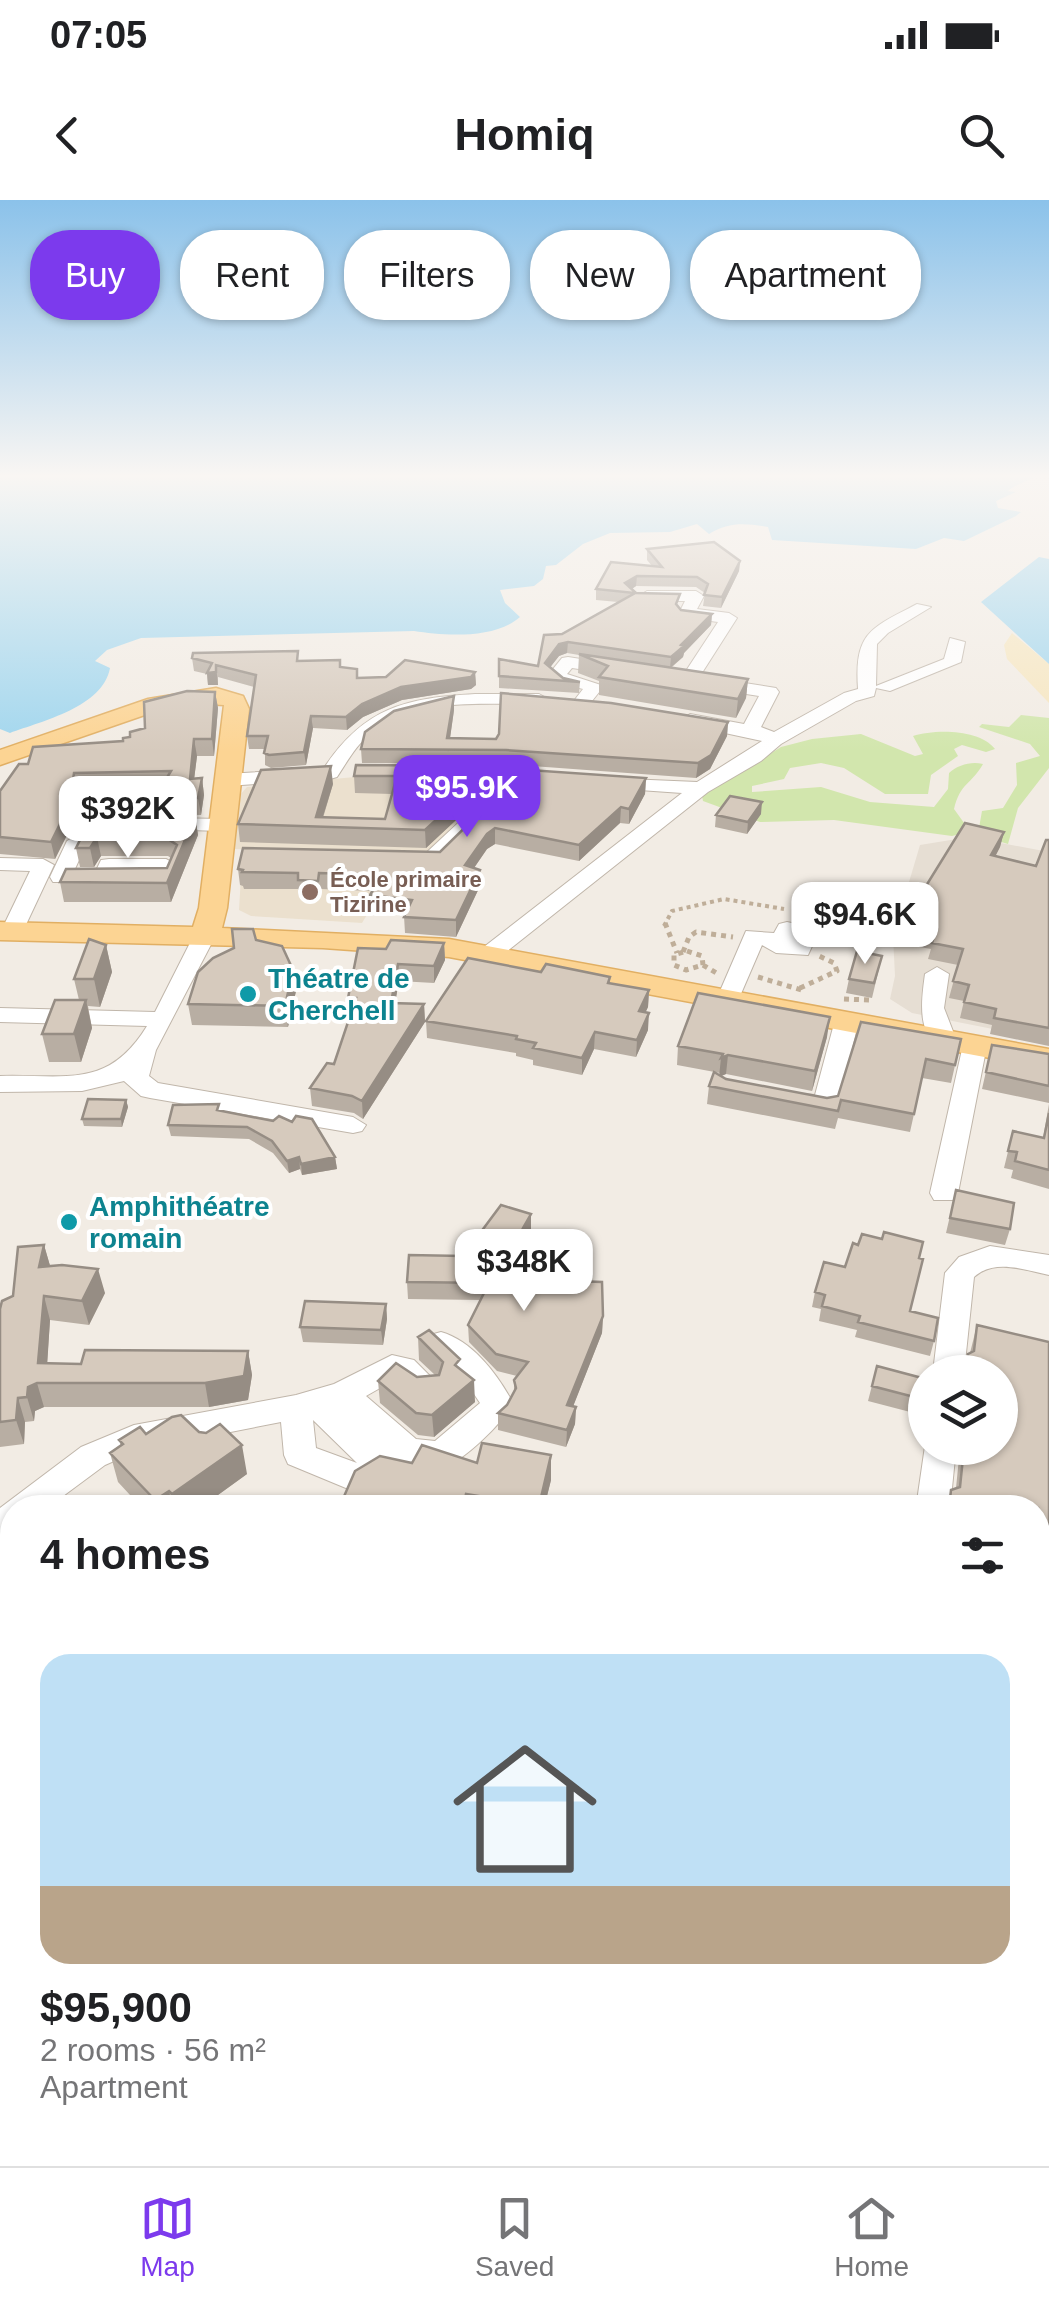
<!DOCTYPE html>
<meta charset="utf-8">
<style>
:root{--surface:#fff;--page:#f2f2f2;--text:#202124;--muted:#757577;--line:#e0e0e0;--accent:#7c3aed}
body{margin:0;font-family:Helvetica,sans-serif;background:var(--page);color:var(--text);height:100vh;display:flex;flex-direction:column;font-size:38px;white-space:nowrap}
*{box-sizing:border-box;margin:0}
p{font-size:32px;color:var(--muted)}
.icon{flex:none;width:55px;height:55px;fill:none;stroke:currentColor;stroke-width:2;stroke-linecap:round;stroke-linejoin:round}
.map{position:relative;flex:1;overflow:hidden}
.details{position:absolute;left:0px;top:1295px;width:1050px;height:672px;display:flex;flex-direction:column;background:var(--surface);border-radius:40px 40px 0 0;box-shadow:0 2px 8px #0004}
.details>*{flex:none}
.banner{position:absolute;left:30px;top:30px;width:990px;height:90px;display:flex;gap:20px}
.controls{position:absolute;left:908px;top:1155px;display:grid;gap:20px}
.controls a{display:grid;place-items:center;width:110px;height:110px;border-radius:50%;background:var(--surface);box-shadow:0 2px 8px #0004;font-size:50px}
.price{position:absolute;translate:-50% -85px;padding:0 22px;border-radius:20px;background:#fff;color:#222;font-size:32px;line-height:65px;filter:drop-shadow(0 2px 5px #0008)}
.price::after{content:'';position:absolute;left:50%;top:60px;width:30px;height:22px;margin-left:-15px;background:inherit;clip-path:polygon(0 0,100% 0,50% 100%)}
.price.active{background:var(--accent);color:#fff}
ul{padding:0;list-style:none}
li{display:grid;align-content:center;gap:20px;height:530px;padding:0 40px}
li+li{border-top:2px solid var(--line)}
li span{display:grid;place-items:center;height:310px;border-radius:30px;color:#555}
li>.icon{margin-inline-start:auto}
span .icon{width:180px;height:180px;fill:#fffc;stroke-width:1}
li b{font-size:42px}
h2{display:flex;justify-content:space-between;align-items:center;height:120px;padding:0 40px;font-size:42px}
.pill{padding:0 35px;border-radius:40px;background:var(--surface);box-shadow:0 2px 8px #0004;font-size:35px;line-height:90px}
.pill.active{background:var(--accent);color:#fff}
.status{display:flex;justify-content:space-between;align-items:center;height:70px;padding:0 50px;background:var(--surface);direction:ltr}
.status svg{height:28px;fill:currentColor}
header{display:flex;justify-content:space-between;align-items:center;height:130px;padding:0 40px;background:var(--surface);font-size:45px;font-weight:800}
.tabs{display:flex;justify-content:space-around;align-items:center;height:140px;border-top:2px solid var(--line);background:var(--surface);font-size:28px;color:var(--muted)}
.tabs a{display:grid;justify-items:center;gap:5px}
.tabs .active{color:var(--accent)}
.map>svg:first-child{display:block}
.residential{fill:#e6ded3}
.education{fill:#ebe0ce}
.green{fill:#d2e6ad}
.sand{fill:#f6e6c0}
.water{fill:#a1d6ee}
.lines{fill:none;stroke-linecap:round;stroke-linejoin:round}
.minor-casing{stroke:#c0b6aa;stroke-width:2}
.major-casing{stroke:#e1af63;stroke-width:3}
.path-far1{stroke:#bfae99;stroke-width:4;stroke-dasharray:4 4;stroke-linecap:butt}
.path{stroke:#bfae99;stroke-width:5;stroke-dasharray:5 5;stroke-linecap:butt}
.minor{fill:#fff;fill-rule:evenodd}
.major{fill:#fcd493;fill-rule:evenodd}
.wall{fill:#b8aea3}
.shaded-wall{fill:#968d84}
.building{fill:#d6cabd;stroke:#968d84;stroke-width:2.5}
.education-dot{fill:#8d6e63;stroke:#fff;stroke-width:4}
.culture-dot{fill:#0f9aa8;stroke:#fff;stroke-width:4}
.labels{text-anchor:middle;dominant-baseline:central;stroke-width:8;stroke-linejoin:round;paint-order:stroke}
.far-education-label{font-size:22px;font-weight:bold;fill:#785e54;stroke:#fff;text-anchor:start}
.culture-label{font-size:28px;font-weight:bold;fill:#0d838f;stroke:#fff;text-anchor:start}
</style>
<div class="status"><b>07:05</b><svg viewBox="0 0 49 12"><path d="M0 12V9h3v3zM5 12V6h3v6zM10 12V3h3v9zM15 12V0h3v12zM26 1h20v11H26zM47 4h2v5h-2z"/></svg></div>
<header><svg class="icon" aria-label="back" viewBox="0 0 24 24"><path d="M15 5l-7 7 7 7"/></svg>Homiq<svg class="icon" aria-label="search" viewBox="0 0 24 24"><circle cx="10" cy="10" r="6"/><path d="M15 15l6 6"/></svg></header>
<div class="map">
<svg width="1049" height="1966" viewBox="0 0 1049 1966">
<rect width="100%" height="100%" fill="#f2ece4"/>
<!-- residential -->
<path class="residential" d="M969,637L1049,652V840L912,813L890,799L895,776L893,736L920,645Z
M1038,1833L1049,1834V1966L1038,1955Z
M790,1955H928L932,1966H790Z"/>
<!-- education -->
<path class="education" d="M355,577L490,579V585L426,655L233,649L240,595L247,587Z
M242,659L382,690L362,723L251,716L239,710Z"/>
<!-- green -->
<path class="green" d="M1021,515L1049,518V568L1018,608L1008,644L968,632L952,636L834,620L760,622L703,601L702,596L781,547L812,539L861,534L915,556L923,554L913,536C935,529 980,529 995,549L986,552L962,545L954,549L958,556L931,575L928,594H885L844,568L821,563L790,568L784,579L752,586V592L821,587L870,602L934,607L948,589L949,573C958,565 971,561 983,564C972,584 960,583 954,609L967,627L979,628L982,611L1003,608L1017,585L1016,563L1040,556L1030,544L979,527L982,524L1009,527Z"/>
<!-- sand -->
<path class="sand" d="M1012,433L1049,464V503L1007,459L1004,445Z"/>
<!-- water -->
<path class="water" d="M0,277H1035C1028,281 1014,285 1008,291L1016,292L996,301L998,308L1021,312L1016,316L964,341L944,338L916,349L772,340L768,327C745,323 728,322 709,334L697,324L670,332L610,333L583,344L556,365L546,366L543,379L534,386L500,390L505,403L520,417C495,439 445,436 414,431L141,438L107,450L95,461L110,468C103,507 42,521 10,533L0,529Z
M1039,357L1049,359V464L981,402Z"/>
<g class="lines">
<defs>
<path id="minor" d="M696,391L704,396L697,409L729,413L737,418L700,476L776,488L779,492L761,527L774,532L844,493L858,489C854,432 871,428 917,404L931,407L888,433L877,444L876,486L944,459L950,438L965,442L961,462L890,491L876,488L874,496L856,501L781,544L761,561L708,592L496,760H480L476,755L480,750L682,593L611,588L604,586V578L697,582L762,541L683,524L681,520L690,514L744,524L759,496L689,485L680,480L718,422L681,417L679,413L685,401H647L639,396L647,391Z
M568,457L613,464L622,469L613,474L572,468L567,474L604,486L588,506L582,507L573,502L583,489L555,482L549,474L562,458Z
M475,494H539L548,499L539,504C485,505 415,496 371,533C356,545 347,562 337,577L330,579L227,586L217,580L227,574L324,568C364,508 405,498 475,494Z
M447,568L544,571L554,577L544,583L511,582L487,617L440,664L399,663L396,658L399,653L427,652L473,609L491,581L440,578V570Z
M127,590L137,596L115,617L222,619L232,625L222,631L89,627L86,623L107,603L78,602V594Z
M77,635L117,636L127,642L117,648L85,647L69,682H53L50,677L67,641Z
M0,658L43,659L54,665L23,731L12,738L1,731L30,671L0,670Z
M109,659H166L177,665L170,683C157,686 137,688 128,678L131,673L153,671H117L112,682H96L93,677L101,660Z
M787,722L815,728L818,733L808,755L776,753L762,745L737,803H721L717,798L746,731L774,733L779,724Z
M205,728L216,735L156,850L149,876L158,883L353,917L366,925L362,931L353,933L150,898L141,896L124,881L82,891L0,892V876C65,874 108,890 147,826L0,822V808L155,812L194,735Z
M937,767L949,774L944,808L956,839L944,846C915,839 922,796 925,774Z
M847,813L859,820L838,905L825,913L787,905L783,899L787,893L815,895L835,820Z
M975,837L987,845L958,993L954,1000H934L930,993L963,845Z
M990,1046L1049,1055V1075C1024,1070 995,1058 974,1077L964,1172H933L945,1073L959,1057Z
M441,1132C473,1141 498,1175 513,1203C504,1221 463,1263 443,1266C428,1269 409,1266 396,1260L392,1274L358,1293L288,1264L284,1255L281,1222L139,1250L105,1265L47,1308H12V1342L0,1338V1308L81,1247L134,1225L296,1195L334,1184L392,1155L414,1160L438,1184L433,1192C416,1198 409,1190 396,1179L366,1196L416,1239L435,1241L480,1203L464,1179L426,1143L430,1135ZM313,1220L357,1263L316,1248Z
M925,1246L956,1248L950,1308H916Z
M0,1380L12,1384V1414L0,1410Z
M12,1501V1561L0,1563V1503Z
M1038,1785L1049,1788V1832L1038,1828Z
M0,1939L12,1940V1955H89L93,1966H0Z
M112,1955H177L173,1966H108Z
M625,1955L627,1961L628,1955H674L673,1966H517L513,1956Z"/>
<path id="major" d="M216,488L243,496L249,509L227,708L222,728L449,739L1049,849V869L449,757L323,748L0,740V722L193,727L199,708L224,505L189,503L162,509L0,565V550L148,499Z"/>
</defs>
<!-- minor casing -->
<use href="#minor" class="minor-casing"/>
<!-- major casing -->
<use href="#major" class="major-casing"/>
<!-- path-far1 -->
<path class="path-far1" d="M664,726L672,711L724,699L784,709"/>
<!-- path -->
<path class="path" d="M665,723L677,753
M687,751L702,756L703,765L686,770L674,765V755Z
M683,752L689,737L696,732L733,737
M703,765L718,774
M758,777L805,791
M800,788L837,771L834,763L819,756
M844,799L870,800"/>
<!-- minor -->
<use href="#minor" class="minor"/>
<!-- major -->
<use href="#major" class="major"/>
</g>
<!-- wall -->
<path class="wall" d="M647,349L740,361L739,371L721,408L703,406L705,393L696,387L636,386L632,389L636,393L678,406L681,410L712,414L711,425L684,453L683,457L671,468L748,479L746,498L736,518L599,495V481L578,473L579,455L567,453L559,456L550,467L563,478L580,482L579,493L499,488V459L538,466L562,434L618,402L596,400V389L652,366L647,360Z
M192,458L299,461L340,460L341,467L358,478L475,472L476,485L471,489L402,500L363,517L347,530L313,528L306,565L271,568L265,565V549H249L247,536L254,487L218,477V485H208L207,474L194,471Z
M215,492L218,508L214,556H197L194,579L202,578L204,595L201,615L158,614L155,597L161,588L87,590L90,606L83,622L85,632L174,633L186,626L195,616L198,635L171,702H64L60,682L167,668L171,658L168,656H101L94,667H80L76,648L83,633L67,635L55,659L0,654V591L28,564L123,541L145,528Z
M454,496V510L450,538L496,539L728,522L727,536L710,569L696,578L506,564L362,563L361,549Z
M356,565L485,584L470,607L426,648L240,642L238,624L333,584L323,618L385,619L392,594L355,593L354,576Z
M646,578L645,594L629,624L620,623L579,661L495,644L487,649L474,668L480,686L456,737L405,733L404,716L371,711L370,695L373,691L321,689L320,697L299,696L298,689H244L243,686L240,685L238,669L440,652L489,604Z
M761,614L747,634L715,627L716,615Z
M1004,632L1000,647L995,656L1036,666L1049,640V846L990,834L992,825L960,818L964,801L949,798L958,765L928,759L931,749L908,745L915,718H913L916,702Z
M256,740L293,770L296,791L288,827L192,825L188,804Z
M444,743L445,760L434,783L399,781L395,803L424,804L425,822L363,919L354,913L312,906L310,888L334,864L350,816L348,798L386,749Z
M106,745L112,772L100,807L88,806L92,828L81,862H49L42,834L79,800L74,779Z
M882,756L872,798L846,793L849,779Z
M610,777V784L649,790L648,807L645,813L648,830L636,857L594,849L582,875L533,865V860L516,856V853L427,838L426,821Z
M827,837L812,891L726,874L721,876L726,879L827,898L838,896L961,839L951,883L922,878L910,932L838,918L835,929L707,904L709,886L720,875V873L677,865L678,846Z
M992,845L1049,854V903L982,889Z
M126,900L128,907L122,927L84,926L82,919Z
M1049,904V989L1011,978L1013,970L1004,968L1013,931L1043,938Z
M220,910L335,957L337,969L302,975L300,969L289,973L273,953L249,939L171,936L168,925Z
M956,990L1010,1029L1005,1045L946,1033Z
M531,1031L546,1036L545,1053L537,1065L547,1080L603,1116L602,1133L573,1206L576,1207L575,1224L566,1247L498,1230V1213L507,1205L514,1192V1180L517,1176L497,1171L469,1142L468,1125L480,1100L408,1099L407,1082L463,1056Z
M44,1045L50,1066L105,1093L89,1125L50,1120L47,1163L81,1164L248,1151L252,1175L248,1200L209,1207H44L35,1211L34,1221L25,1222L24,1244L0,1247V1109L13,1096Z
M845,1067L910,1111L934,1141L930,1156L855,1137L857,1130L819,1121L821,1109L812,1107L815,1092Z
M386,1104L387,1119L383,1145L303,1142L300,1127Z
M977,1125L1049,1142V1409L1046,1423L1049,1424V1570L1038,1567V1308H946L951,1290L956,1288L960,1248H958H1000V1172H962L968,1154L970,1153Z
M418,1137L461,1169L475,1202L434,1237L418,1235L380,1203L378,1181L435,1175L419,1160Z
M877,1166L922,1178L914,1213L868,1201Z
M199,1232L247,1274L200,1308H142L118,1282L110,1253L121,1246L119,1240L146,1234Z
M412,1263H477L551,1280L544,1308H339Z
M12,1408V1472L0,1474V1409Z
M1038,1643L1049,1646V1747L1047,1750L1038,1746Z
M12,1693V1822L0,1803V1703Z
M289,1955H317L310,1966H304Z
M689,1955H784L785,1966H690Z
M912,1955H1038L1049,1966H914Z"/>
<!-- shaded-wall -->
<path class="shaded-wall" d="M740,361L739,371L721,408L722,397Z
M637,376L636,386L627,392L625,383Z
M712,414L711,425L684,453L683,457L670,468L671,457Z
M568,442L567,453L559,456L545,474V463L559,444Z
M216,465L218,485H208L207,473Z
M475,472L476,485L471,489L402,500L363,517L347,530L346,517L362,504L401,487Z
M748,479L746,498L736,518L738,499Z
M215,492L218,508L214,556L212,539Z
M454,496V510L448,552L447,538Z
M311,516L313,528L306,565L304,552Z
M728,522L727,536L710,569L696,578L698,563Z
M194,539L197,556L192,596L190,579Z
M331,566L333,584L320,626L316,617Z
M485,566V584L470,607L426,648L425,630Z
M202,578L204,595L201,615L198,598Z
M646,578L645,594L629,624V609Z
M86,589L90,606L83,622L85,633L67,635L55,659L51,642L63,618L79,606Z
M762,602L761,614L747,634L748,622Z
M621,607L620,623L579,661V645Z
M195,616L198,635L171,702L167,683Z
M495,628V644L487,649L465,681V665L487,634Z
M1004,632L1000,647L988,671L991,655Z
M97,637L101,656L94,667L90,648Z
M480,670V686L456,737V720Z
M444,743L445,760L434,783V766Z
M106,745L112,772L100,807L94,779Z
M398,764L399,781L392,820L391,803Z
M293,770L296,791L288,827L285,806Z
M649,790L648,807L638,828L639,811Z
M86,800L92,828L81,862L74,834Z
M424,804L425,822L363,919L362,901Z
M649,813L648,830L636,857L637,840Z
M830,817L827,837L812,891L815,871Z
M595,832L594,849L582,875V858Z
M728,855L726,874L719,877L721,858Z
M126,900L128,907L122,927L121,919Z
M299,957L300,969L289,973L287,961Z
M335,957L337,969L302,975L301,964Z
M531,1014V1031L523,1028Z
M546,1036L545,1053L526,1082V1065Z
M44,1045L51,1069L39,1067Z
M98,1069L105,1093L89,1125L82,1101Z
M44,1096L50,1120L46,1183L38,1163Z
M386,1104L387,1119L383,1145L381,1130Z
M603,1116L602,1133L567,1222V1205Z
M248,1151L252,1175L248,1200L209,1207L205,1183Z
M474,1180L475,1202L434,1237L432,1215Z
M37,1183L44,1207L35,1211L34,1221L27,1197L28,1187Z
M18,1198L25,1222L24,1244L16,1220Z
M576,1207L575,1224L566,1247L567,1230Z
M242,1245L247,1274L200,1308H175L172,1294Z
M551,1255V1280L544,1308H539Z
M169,1291L173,1308H157L155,1300Z
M307,1955H317L310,1966H307L305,1958Z"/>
<!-- building -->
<path class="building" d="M714,342L740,361L722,397L704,395L708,384L697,377L637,376L625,383L636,393L680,394L676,404L681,410L712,414L681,445L684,446L671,457L568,442L559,444L545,463L563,478L580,482L499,476V459L538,466L544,435L562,434L635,393L596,389L611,362L662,367L647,349Z
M298,451L297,461L340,460V467L357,469V478L386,477L405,460L475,472L471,477L401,487L362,504L346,517L311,516L304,552L269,555L264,553L268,536H247L256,475L216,465V472L207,473L212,463L192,458L193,453Z
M579,454L748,479L738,499L599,477L608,466Z
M187,491L215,492L212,539H194L190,579L202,578L198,598L155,597L171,571L74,573L72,588L86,589L79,606L81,615L63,618L51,642L0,637V591L19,564H28L33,547L123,541V538L130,537V532L145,528L144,502Z
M501,493L611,503L728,522L711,555L698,563L506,550L361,549L365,532L394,511L454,496L447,538L496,539L499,534Z
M356,565L485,566L470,589L425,630L238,624L261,570L331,566L316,617L385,619L397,576H354Z
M514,569L646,578L629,609L621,607L579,645L495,628L487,634L465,665L480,670L456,720L404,717L412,700L370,695L382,675L319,673L318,681L298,680V673L242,672L243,670L238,669L243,648L440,652L489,604Z
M730,596L762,602L748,622L716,615Z
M188,616H195L167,683L60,682L66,669L167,668L177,645L165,637H97L90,648H76L84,632L174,633L186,626Z
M965,623L1004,632L991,655L1036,666L1046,640H1049V828L994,818L996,809L964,802L969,785L953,781L963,749L932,743L935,733L911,729L920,702H916Z
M232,729H253L256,740L282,746L293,770L285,806L188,804L198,772L213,758L234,748Z
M89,739L106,745L94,779H74Z
M391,740L444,743L434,766L398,764L391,803L424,804L362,901L352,896L310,888L327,863L334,864L356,798H348L358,748L386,749Z
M857,751L882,756L874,783L849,779Z
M468,758L541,772L546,764L610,777L608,783L649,790L639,811L649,813L637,840L595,832L582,858L533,848L536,843L516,839L517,836L426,821Z
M698,793L830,817L815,871L728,855L721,858L723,854L678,846Z
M55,800H86L74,834H42Z
M861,822L961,839L955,865L926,859L914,914L841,900L838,911L709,886L714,872L726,879L827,898L838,896Z
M992,845L1049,854V886L986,872Z
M88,899L126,900L121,919H82Z
M219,904L217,910L273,921L279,916L292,922L296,916L312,919L335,957L301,964L299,957L287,961L272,941L247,927L168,925L173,905Z
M1049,913V970L1015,961L1017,952L1008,951L1013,931L1044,938Z
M956,990L1014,1003L1010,1029L950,1018Z
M501,1005L531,1014L523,1028L546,1036L526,1065H547V1080L602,1082L603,1116L567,1205L576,1207L567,1230L498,1213L507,1205L516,1188L514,1180L528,1162L496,1154L468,1125L489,1083L407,1082L409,1055L463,1056Z
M884,1032L923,1042L919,1058L923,1059L910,1111L938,1118L934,1141L858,1122L860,1116L822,1106L825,1095L815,1092L824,1062L845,1067L853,1043L858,1045L862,1034L882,1039Z
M44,1045L39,1067L62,1065L98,1069L82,1101L44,1096L38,1163L81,1164L85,1150L248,1151L244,1176L205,1183H37L28,1187L27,1197L18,1198L16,1220L0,1222V1109L2,1101L13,1096L18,1047Z
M305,1101L386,1104L381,1130L300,1127Z
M977,1125L1049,1142V1409L1046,1423L1049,1424V1548L1038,1545V1308H949L951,1290L960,1287L964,1248H1000V1172H967L968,1154L974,1151Z
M429,1130L460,1159L455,1165L474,1180L432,1215L416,1213L378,1181L396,1163L417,1177L439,1175L443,1162L418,1137Z
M877,1166L922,1178L918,1198L872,1186Z
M181,1215L199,1232L206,1233L220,1224L242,1245L172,1294L169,1291L155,1300L110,1253L123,1244L119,1240L140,1227L146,1234L172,1217Z
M482,1243L551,1255L539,1306L466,1294L463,1308H339L355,1271L380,1256L412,1263L422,1245L477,1263Z
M774,1302L795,1308H773Z
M12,1408V1457L0,1458V1409Z
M1038,1643L1049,1646V1730L1038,1726Z
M12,1693V1814L11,1815L0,1799V1703Z
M1038,1952L1049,1956V1966H923L920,1955H1038Z
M693,1955H784L785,1966L693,1963Z
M848,1962L877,1966H848Z"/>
<!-- sky -->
<linearGradient id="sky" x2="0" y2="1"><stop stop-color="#8bc2ea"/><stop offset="0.5" stop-color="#f9f6f3"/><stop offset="1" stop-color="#f9f6f3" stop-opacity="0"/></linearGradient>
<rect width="1049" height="552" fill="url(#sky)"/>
<!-- markers -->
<circle class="education-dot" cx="310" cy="692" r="10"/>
<g class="culture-dot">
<circle cx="248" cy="794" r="10"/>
<circle cx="69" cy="1022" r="10"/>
</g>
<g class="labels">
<!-- far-education labels -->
<g class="far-education-label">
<text x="330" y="679">École primaire<tspan x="330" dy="25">Tizirine</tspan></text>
</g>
<!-- culture labels -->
<g class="culture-label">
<text x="268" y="778">Théatre de<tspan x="268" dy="32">Cherchell</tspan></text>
<text x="89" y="1006">Amphithéatre<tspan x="89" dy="32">romain</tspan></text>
</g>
</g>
</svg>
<div class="controls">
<a><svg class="icon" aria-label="layers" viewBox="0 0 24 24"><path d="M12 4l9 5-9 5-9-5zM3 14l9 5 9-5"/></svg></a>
</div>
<b class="price active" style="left:467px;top:640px">$95.9K</b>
<b class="price" style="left:128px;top:661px">$392K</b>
<b class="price" style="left:865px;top:767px">$94.6K</b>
<b class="price" style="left:524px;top:1114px">$348K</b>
<div class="banner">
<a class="pill active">Buy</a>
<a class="pill">Rent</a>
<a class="pill">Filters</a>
<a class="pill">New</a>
<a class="pill">Apartment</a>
</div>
<section class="details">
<h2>4 homes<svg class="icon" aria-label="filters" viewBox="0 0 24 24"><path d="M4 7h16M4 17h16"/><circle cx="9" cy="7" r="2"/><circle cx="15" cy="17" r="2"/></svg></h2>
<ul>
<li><span style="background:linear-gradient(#bfe0f5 75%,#b9a48a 0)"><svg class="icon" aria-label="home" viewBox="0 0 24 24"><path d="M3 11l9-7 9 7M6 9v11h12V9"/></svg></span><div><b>$95,900</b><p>2 rooms · 56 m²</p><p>Apartment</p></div></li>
</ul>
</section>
</div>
<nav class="tabs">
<a class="active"><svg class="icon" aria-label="map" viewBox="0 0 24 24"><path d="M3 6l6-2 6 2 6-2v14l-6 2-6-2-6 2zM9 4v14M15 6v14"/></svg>Map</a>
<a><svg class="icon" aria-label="saved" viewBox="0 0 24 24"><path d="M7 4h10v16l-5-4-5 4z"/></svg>Saved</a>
<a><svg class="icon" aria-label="home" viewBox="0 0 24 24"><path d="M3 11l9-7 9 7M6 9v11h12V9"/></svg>Home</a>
</nav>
